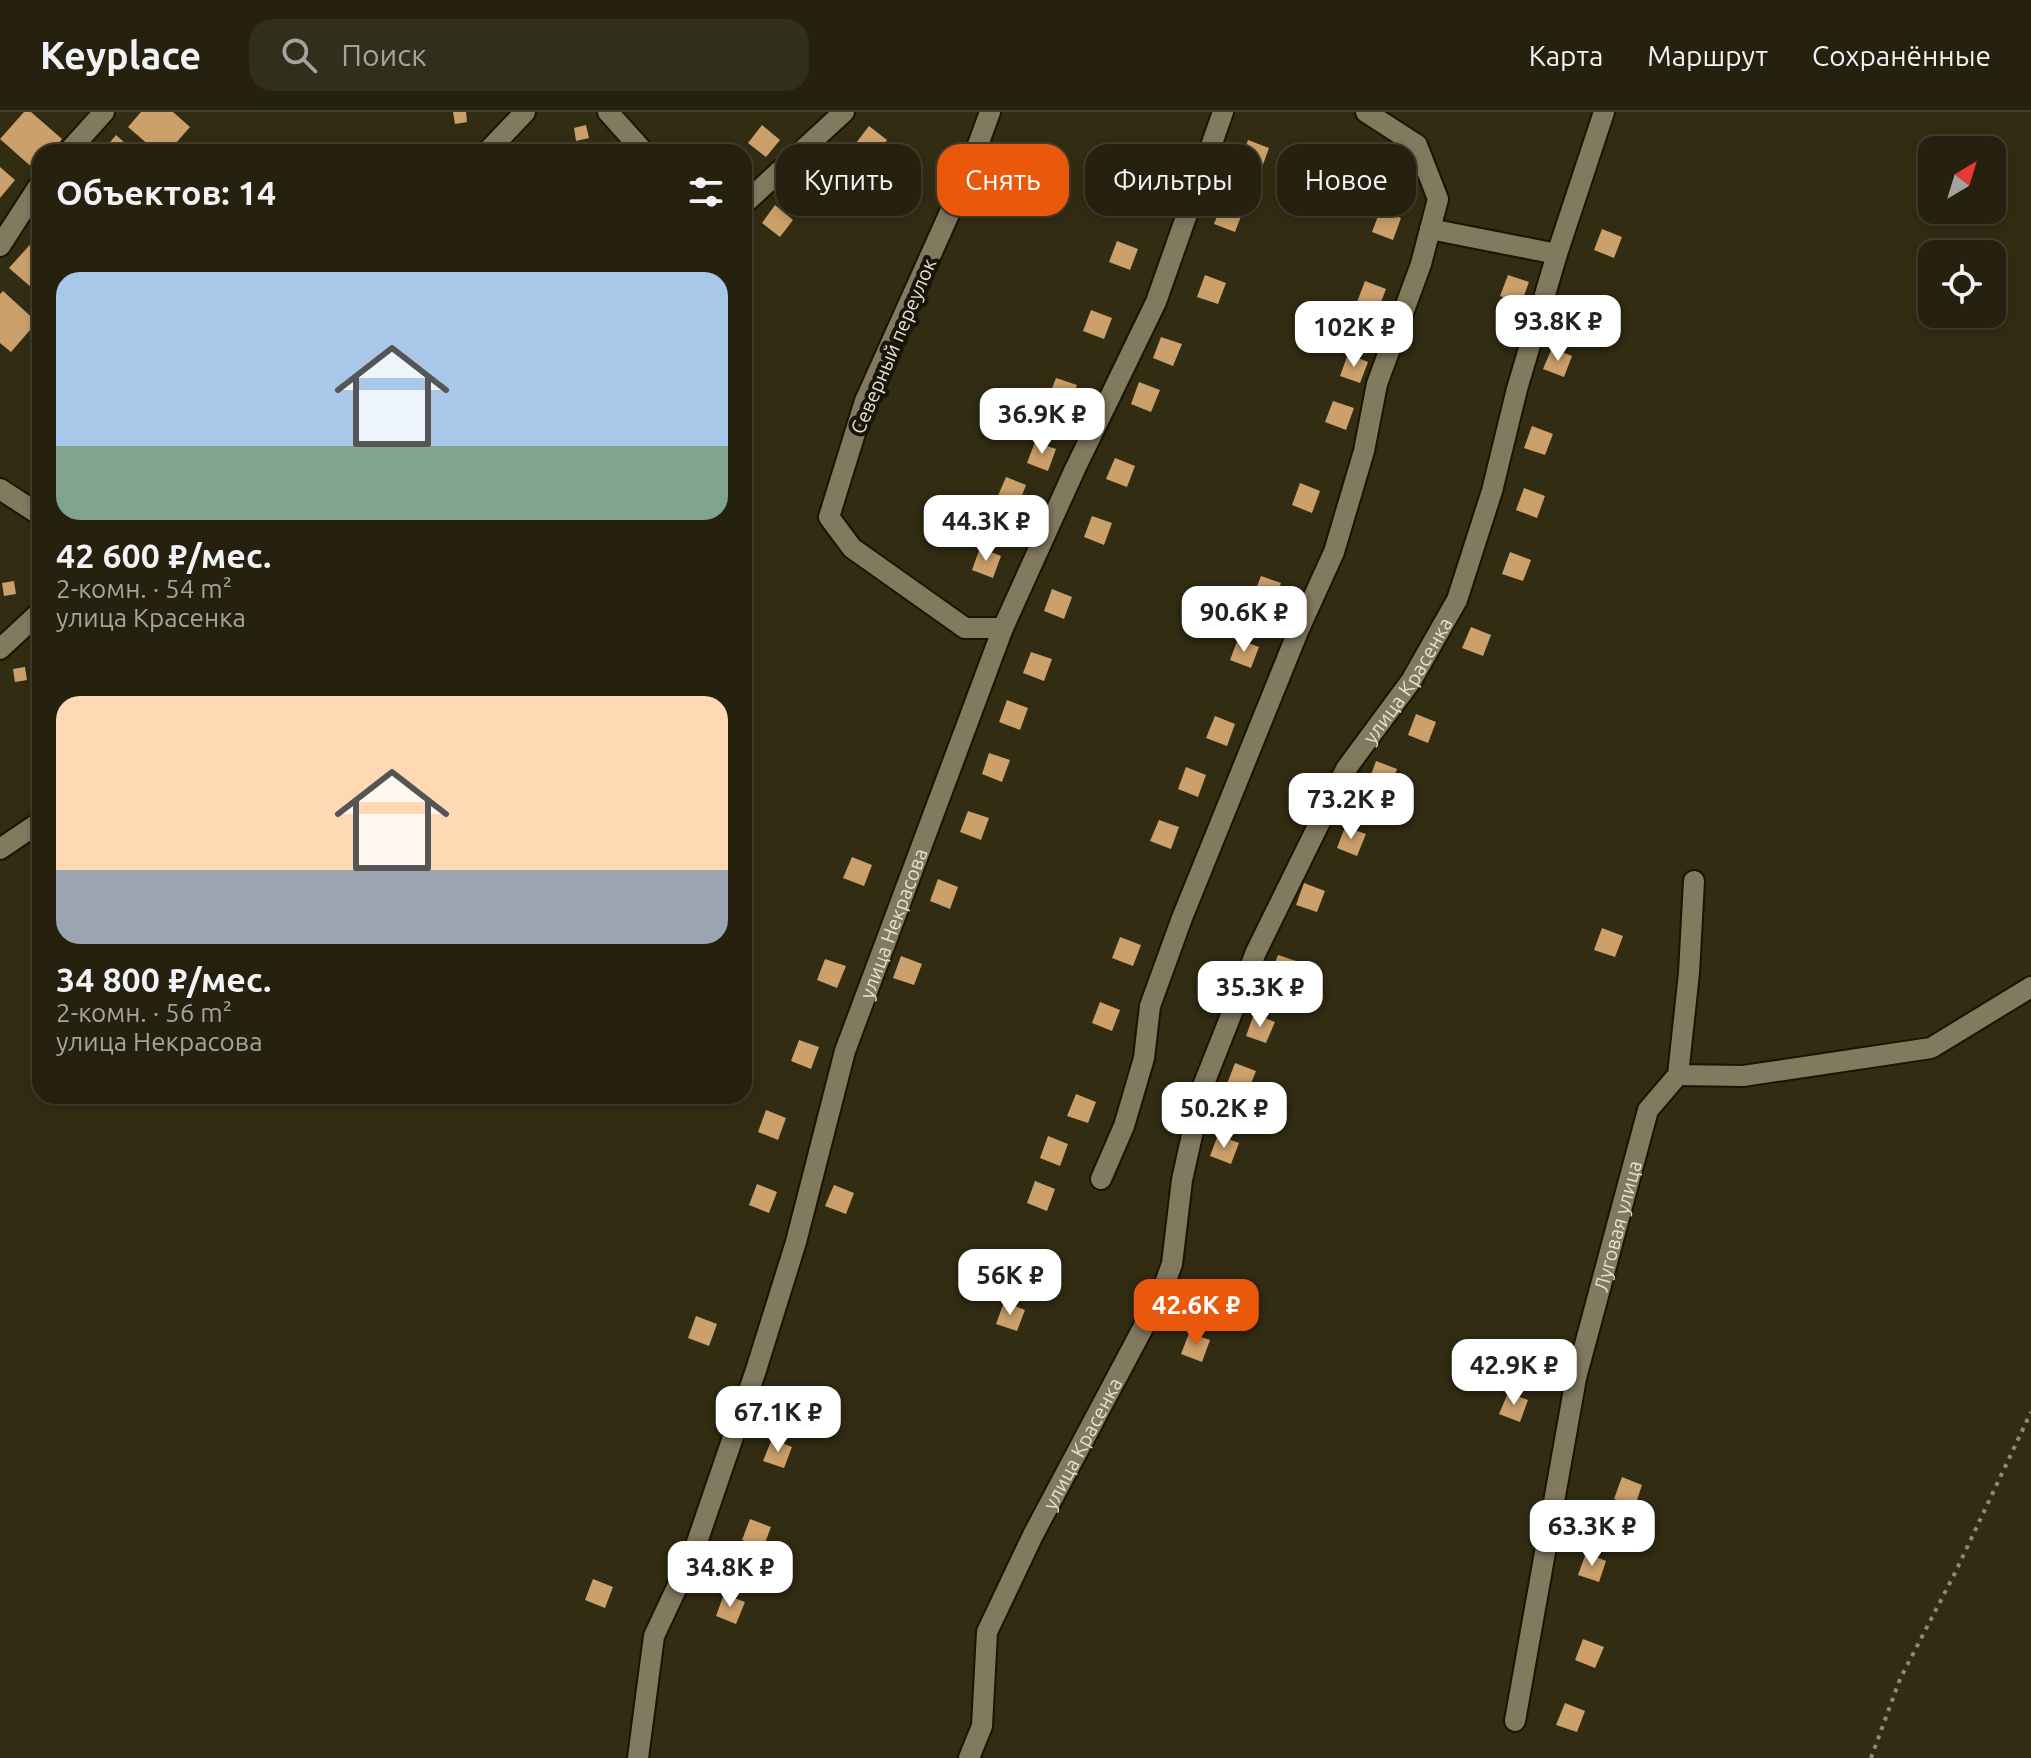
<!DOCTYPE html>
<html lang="ru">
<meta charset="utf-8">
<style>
:root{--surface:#26210e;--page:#322e1c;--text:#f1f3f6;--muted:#a4a39e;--line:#423e2e;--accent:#ea580c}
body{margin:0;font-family:Ubuntu,sans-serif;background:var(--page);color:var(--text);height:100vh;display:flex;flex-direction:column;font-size:30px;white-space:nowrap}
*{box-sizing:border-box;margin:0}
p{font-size:26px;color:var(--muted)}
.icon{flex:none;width:44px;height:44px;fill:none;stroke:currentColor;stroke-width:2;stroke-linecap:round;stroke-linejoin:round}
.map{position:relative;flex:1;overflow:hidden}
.sheet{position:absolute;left:32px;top:32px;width:720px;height:960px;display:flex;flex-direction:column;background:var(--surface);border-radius:24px;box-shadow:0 4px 12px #0003,0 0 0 2px var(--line)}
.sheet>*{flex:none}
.guide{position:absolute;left:776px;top:32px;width:760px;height:72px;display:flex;gap:16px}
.needle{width:52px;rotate:38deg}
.controls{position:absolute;left:1918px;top:24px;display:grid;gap:16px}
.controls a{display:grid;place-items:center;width:88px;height:88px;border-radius:16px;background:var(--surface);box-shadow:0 4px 12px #0003,0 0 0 2px var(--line);font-size:40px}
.price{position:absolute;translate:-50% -68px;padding:0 18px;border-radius:16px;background:#fff;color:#222;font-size:26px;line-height:52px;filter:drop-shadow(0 2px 4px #0008)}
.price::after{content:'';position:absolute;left:50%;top:48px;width:24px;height:18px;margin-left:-12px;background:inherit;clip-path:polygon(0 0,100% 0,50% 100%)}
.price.active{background:var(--accent);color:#fff}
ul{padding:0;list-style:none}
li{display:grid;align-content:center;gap:16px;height:424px;padding:0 24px}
li span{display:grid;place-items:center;height:248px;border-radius:24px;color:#555}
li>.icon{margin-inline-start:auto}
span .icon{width:144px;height:144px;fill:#fffc;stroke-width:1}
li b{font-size:34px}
h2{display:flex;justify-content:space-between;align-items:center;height:96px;padding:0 24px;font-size:34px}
.pill{padding:0 28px;border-radius:24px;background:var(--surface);box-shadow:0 4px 12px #0003,0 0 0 2px var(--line);font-size:28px;line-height:72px}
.pill.active{background:var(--accent);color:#fff}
header{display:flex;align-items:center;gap:48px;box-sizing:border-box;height:112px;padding:0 40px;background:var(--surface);border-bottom:2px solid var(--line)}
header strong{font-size:38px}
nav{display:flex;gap:44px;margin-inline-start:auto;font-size:28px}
.search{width:560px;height:72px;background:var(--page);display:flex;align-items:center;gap:20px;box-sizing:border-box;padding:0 28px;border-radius:24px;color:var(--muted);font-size:30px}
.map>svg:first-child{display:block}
.building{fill:#cca06b}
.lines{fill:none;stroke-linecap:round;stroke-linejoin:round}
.minor-casing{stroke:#1a1400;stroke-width:24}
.path{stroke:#8e8a75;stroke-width:4;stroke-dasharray:4 6;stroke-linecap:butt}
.minor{stroke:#817a5f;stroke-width:20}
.labels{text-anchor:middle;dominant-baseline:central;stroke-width:8;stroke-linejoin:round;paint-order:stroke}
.street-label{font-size:20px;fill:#e5e2d2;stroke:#17150a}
</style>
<header>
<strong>Keyplace</strong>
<div class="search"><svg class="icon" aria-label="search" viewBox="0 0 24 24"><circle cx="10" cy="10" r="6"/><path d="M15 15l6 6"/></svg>Поиск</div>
<nav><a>Карта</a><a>Маршрут</a><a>Сохранённые</a></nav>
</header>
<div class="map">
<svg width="2031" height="1646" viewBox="0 0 2031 1646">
<rect width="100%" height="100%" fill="#322c13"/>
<!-- building -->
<path class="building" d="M24,0H31L62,27L51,40H40V52L35,58L0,27Z
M141,0H173L190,15L168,40H157L128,15Z
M453,0H466L467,10L455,12Z
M586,13L589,26L576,29L574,16Z
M762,13L780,28L766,45L748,31Z
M869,14L887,28L874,46L856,31Z
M116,23L135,40H102Z
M1248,28L1269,36L1261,58L1240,50Z
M1387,30L1408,38L1399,59L1379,52Z
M1154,40L1174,47L1166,69L1146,61Z
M0,55L15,68L0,86Z
M1222,91L1243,99L1235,120L1214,112Z
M775,93L793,108L780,125L762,111Z
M1380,99L1401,106L1393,128L1372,120Z
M1602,117L1622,125L1614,146L1594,138Z
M36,126L40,129V183L9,156Z
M1117,129L1138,137L1130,158L1109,150Z
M1205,163L1226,171L1218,192L1197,185Z
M1508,163L1529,170L1521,192L1500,184Z
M1365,169L1386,177L1378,198L1357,190Z
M3,179L37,210L11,240L0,231V182Z
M1577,190L1598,197L1589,219L1569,211Z
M1091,198L1112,206L1104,227L1083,219Z
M1161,225L1182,232L1173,254L1153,246Z
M1552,236L1572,244L1564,265L1543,257Z
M1348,242L1368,250L1360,271L1340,264Z
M1056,266L1077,273L1069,295L1048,287Z
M1139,270L1160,278L1151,300L1131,292Z
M1333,289L1354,296L1346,318L1325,310Z
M1532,314L1553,322L1545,343L1524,336Z
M1035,330L1056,337L1048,359L1027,351Z
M1115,346L1135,354L1127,375L1106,367Z
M1006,365L1026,373L1018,394L997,386Z
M1300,371L1320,379L1312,401L1292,393Z
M1524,376L1545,384L1537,406L1516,398Z
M1092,404L1112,411L1104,433L1084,425Z
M980,436L1001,444L993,466L972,458Z
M1510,440L1531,448L1523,469L1502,462Z
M1261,464L1281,471L1273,493L1253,485Z
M14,469L16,482L4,484L2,471Z
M1052,477L1072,485L1064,507L1044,499Z
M1471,515L1491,523L1483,544L1462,536Z
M1238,527L1259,535L1251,556L1230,548Z
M1031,540L1052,547L1044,569L1023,561Z
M25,555L27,568L15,570L13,557Z
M1007,588L1028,596L1020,618L999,610Z
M1416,602L1436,610L1428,631L1408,623Z
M1215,604L1235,612L1227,634L1206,626Z
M989,641L1010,648L1002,670L982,662Z
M1376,649L1397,657L1389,679L1368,671Z
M1186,655L1206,663L1198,685L1178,677Z
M968,699L989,706L981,728L960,720Z
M1159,708L1179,715L1171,737L1150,729Z
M1345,715L1366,722L1357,744L1337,736Z
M852,745L872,753L864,774L843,766Z
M938,767L958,775L950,797L930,789Z
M1304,771L1325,779L1317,800L1296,793Z
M1602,816L1623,824L1615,845L1594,838Z
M1120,825L1141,833L1133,854L1112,846Z
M1278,843L1299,850L1290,872L1270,864Z
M901,844L922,852L914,873L893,866Z
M825,847L846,854L837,876L817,868Z
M1100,890L1120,898L1112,919L1092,911Z
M1254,902L1275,910L1266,931L1246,924Z
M799,928L819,935L811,957L791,949Z
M1235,951L1256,959L1247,981L1227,972Z
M1076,982L1096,990L1088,1011L1067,1004Z
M766,998L786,1006L778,1028L758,1020Z
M1218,1023L1239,1031L1231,1052L1210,1044Z
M1048,1024L1068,1032L1060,1054L1040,1046Z
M1035,1069L1055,1077L1047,1099L1027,1091Z
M757,1072L777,1080L769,1101L749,1093Z
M834,1073L854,1081L846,1102L825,1094Z
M1004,1190L1025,1198L1017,1219L996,1212Z
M696,1204L717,1212L709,1234L688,1226Z
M1189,1221L1210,1228L1202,1250L1181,1242Z
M1508,1281L1528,1288L1520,1310L1499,1302Z
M772,1327L792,1335L784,1356L763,1349Z
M1622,1365L1642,1373L1635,1394L1614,1387Z
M750,1407L771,1415L763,1436L742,1428Z
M1586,1441L1606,1449L1599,1470L1578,1463Z
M593,1467L613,1475L605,1496L585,1488Z
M724,1482L745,1490L736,1512L716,1504Z
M1583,1527L1604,1535L1595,1556L1575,1548Z
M1565,1591L1585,1599L1577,1620L1556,1613Z"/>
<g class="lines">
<defs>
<g id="minor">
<path d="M608,0L644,40"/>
<path d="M990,0L968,60L865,289L829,405L852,436L965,516H1003"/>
<path d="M68,40L104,0"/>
<path d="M487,40L525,0"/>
<path d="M744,92L844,0"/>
<path d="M1430,117L1557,142"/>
<path d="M0,134L40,72"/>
<path d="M0,377L40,403"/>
<path d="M0,537L40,500"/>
<path d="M0,737L40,710"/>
<path d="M1678,963L1743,964L1931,936L2031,875"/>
<path d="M1101,1067L1124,1014L1144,946L1150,894L1182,806L1299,517L1334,440L1364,339L1377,272L1421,152L1438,87L1417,33L1366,0"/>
<path id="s1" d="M1515,1609L1576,1266L1648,998L1678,963L1689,861L1694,769"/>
<path id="s2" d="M638,1646L654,1524L694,1439L756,1258L796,1130L845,939L1003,516L1075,357L1156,190L1223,0"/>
<path id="s3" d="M969,1646L982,1614L987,1520L1033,1423L1161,1182L1172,1152L1182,1068L1203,974L1256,840L1346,657L1411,569L1457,488L1492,379L1517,277L1557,142L1604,0"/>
</g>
</defs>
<!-- minor casing -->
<use href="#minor" class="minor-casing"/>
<!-- path -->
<path class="path" d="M1871,1646L1900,1567L1955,1461L2031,1300"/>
<!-- minor -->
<use href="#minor" class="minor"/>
</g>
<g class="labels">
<!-- street labels -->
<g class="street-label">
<text transform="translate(893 234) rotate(-67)">Северный переулок</text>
<text stroke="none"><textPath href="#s3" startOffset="1178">улица Красенка</textPath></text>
<text stroke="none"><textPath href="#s2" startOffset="876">улица Некрасова</textPath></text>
<text stroke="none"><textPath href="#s1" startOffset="506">Луговая улица</textPath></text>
<text stroke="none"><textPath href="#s3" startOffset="340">улица Красенка</textPath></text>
</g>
</g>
</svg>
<div class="controls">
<a><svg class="needle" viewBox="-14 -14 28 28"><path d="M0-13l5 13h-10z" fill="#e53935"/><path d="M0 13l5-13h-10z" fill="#a4a39e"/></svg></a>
<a><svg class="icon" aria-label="locate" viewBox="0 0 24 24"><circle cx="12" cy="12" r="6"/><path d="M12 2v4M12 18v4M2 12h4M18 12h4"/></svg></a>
</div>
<b class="price" style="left:1558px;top:251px">93.8K ₽</b>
<b class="price" style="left:1354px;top:257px">102K ₽</b>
<b class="price" style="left:1042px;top:344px">36.9K ₽</b>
<b class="price" style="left:986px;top:451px">44.3K ₽</b>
<b class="price" style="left:1244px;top:542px">90.6K ₽</b>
<b class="price" style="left:1351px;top:729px">73.2K ₽</b>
<b class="price" style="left:1260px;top:917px">35.3K ₽</b>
<b class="price" style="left:1224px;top:1038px">50.2K ₽</b>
<b class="price" style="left:1010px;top:1205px">56K ₽</b>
<b class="price active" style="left:1196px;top:1235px">42.6K ₽</b>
<b class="price" style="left:1514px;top:1295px">42.9K ₽</b>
<b class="price" style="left:778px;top:1342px">67.1K ₽</b>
<b class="price" style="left:1592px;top:1456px">63.3K ₽</b>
<b class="price" style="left:730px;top:1497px">34.8K ₽</b>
<div class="guide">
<a class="pill">Купить</a>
<a class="pill active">Снять</a>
<a class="pill">Фильтры</a>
<a class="pill">Новое</a>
</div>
<section class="sheet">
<h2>Объектов: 14<svg class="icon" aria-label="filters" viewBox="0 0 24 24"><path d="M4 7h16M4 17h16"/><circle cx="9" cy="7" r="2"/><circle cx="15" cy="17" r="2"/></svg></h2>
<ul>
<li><span style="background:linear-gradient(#a9c7e8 70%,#7fa58c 0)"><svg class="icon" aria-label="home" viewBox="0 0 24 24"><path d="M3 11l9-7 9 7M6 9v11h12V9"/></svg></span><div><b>42 600 ₽/мес.</b><p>2-комн. · 54 m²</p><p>улица Красенка</p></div></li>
<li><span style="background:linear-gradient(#ffd9b3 70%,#9aa5b1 0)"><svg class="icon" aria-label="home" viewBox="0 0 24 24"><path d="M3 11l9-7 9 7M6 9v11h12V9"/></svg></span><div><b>34 800 ₽/мес.</b><p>2-комн. · 56 m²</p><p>улица Некрасова</p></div></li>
</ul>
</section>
</div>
